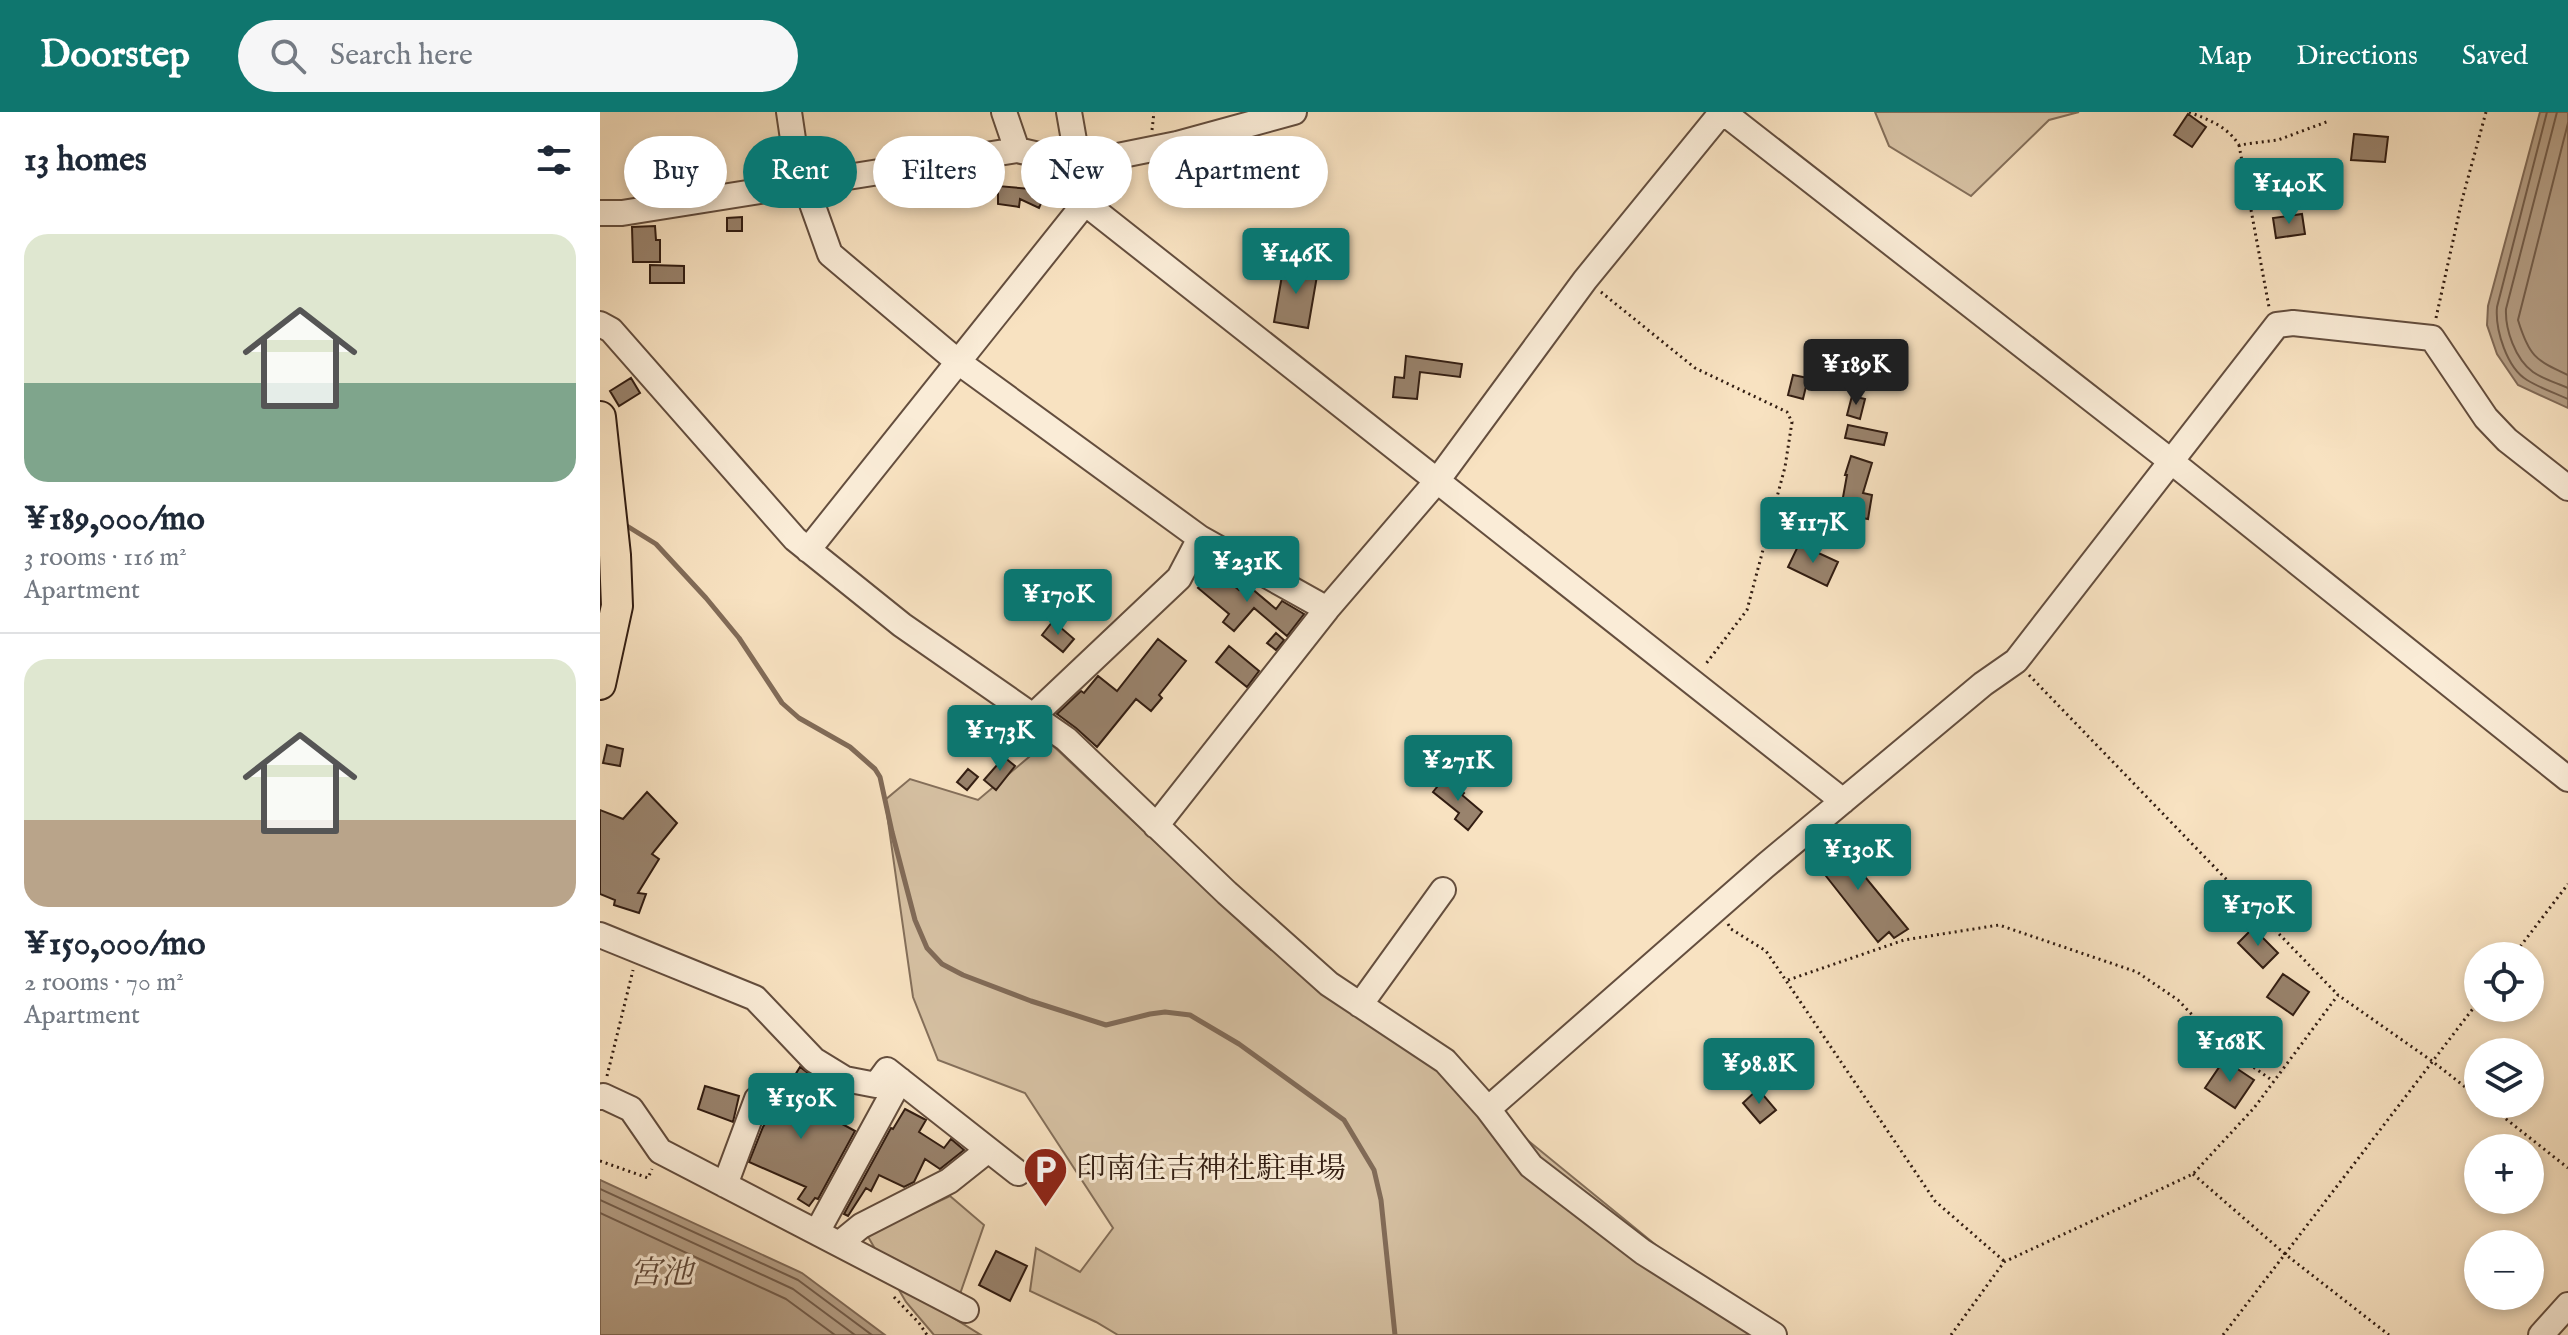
<!DOCTYPE html>
<meta charset="utf-8">
<style>
:root{--surface:#fff;--page:#f6f6f7;--text:#1f2937;--muted:#747a83;--line:#e0e1e3;--accent:#0f766e}
body{margin:0;font-family:"IM FELL English","Noto Serif JP",serif;background:var(--page);color:var(--text);height:100vh;display:flex;flex-direction:column;font-size:30px;white-space:nowrap}
*{box-sizing:border-box;margin:0}
p{font-size:26px;color:var(--muted)}
.icon{flex:none;width:44px;height:44px;fill:none;stroke:currentColor;stroke-width:2;stroke-linecap:round;stroke-linejoin:round}
.map{position:relative;flex:1;overflow:hidden}
.drawer{display:flex;flex-direction:column;background:var(--surface);width:600px}
.drawer>*{flex:none}
.banner{position:absolute;left:24px;top:24px;width:760px;height:72px;display:flex;gap:16px}
.controls{position:absolute;left:1864px;top:830px;display:grid;gap:16px}
.controls a{display:grid;place-items:center;width:80px;height:80px;border-radius:50%;background:var(--surface);box-shadow:0 4px 12px #0003;font-size:40px}
.price{position:absolute;translate:-50% -68px;padding:0 18px;border-radius:8px;background:var(--accent);color:#fff;font-size:26px;line-height:52px;filter:drop-shadow(0 2px 4px #0008)}
.price::after{content:'';position:absolute;left:50%;top:48px;width:24px;height:18px;margin-left:-12px;background:inherit;clip-path:polygon(0 0,100% 0,50% 100%)}
.price.current{background:#222;color:#fff}
ul{padding:0;list-style:none}
li{display:grid;align-content:center;gap:16px;height:424px;padding:0 24px}
li+li{border-top:2px solid var(--line)}
li span{display:grid;place-items:center;height:248px;border-radius:24px;color:#555}
li>.icon{margin-inline-start:auto}
span .icon{width:144px;height:144px;fill:#fffc;stroke-width:1}
li b{font-size:34px}
h2{display:flex;justify-content:space-between;align-items:center;height:96px;padding:0 24px;font-size:34px}
.chip{padding:0 28px;border-radius:36px;background:var(--surface);box-shadow:0 4px 12px #0003;font-size:28px;line-height:72px}
.chip.current{background:var(--accent);color:#fff}
header{display:flex;align-items:center;gap:48px;box-sizing:border-box;height:112px;padding:0 40px;background:var(--accent);color:#fff}
header strong{font-size:38px}
nav{display:flex;gap:44px;margin-inline-start:auto;font-size:28px}
.search{width:560px;height:72px;background:var(--page);display:flex;align-items:center;gap:20px;box-sizing:border-box;padding:0 28px;border-radius:44px;color:var(--muted);font-size:30px}
main{display:flex;flex:1;min-height:0}
.map>svg:first-child{display:block}
.green{fill:#d6c1a3;stroke:#846f5a;stroke-width:2}
.water{fill:#b59f86;stroke:#816b58;stroke-width:2}
.lines{fill:none;stroke-linecap:round;stroke-linejoin:round}
.shore{stroke:#745e4c;stroke-width:2}
.stream{stroke:#816b58;stroke-width:5}
.building{fill:#99836d;stroke:#321d12;stroke-width:2}
.minor-casing{stroke:#644e3e;stroke-width:28}
.major-casing{stroke:#321d12;stroke-width:34}
.path{stroke:#321d12;stroke-width:3;stroke-dasharray:2 4;stroke-linecap:butt}
.minor{stroke:#faecd7;stroke-width:24}
.major{stroke:#f8e2c1;stroke-width:30}
.labels{text-anchor:middle;dominant-baseline:central;stroke-width:6;stroke-linejoin:round;paint-order:stroke}
.poi-label{font-size:30px;fill:#321d12;stroke:#faecd7;text-anchor:start}
.water-label{font-size:32px;font-style:italic;fill:#604a3b;stroke:#faecd7}
</style>
<header>
<strong>Doorstep</strong>
<div class="search"><svg class="icon" aria-label="search" viewBox="0 0 24 24"><circle cx="10" cy="10" r="6"/><path d="M15 15l6 6"/></svg>Search here</div>
<nav><a>Map</a><a>Directions</a><a>Saved</a></nav>
</header>
<main>
<section class="drawer">
<h2>13 homes<svg class="icon" aria-label="filters" viewBox="0 0 24 24"><path d="M4 7h16M4 17h16"/><circle cx="9" cy="7" r="2"/><circle cx="15" cy="17" r="2"/></svg></h2>
<ul>
<li><span style="background:linear-gradient(#dfe7d0 60%,#7fa58c 0)"><svg class="icon" aria-label="home" viewBox="0 0 24 24"><path d="M3 11l9-7 9 7M6 9v11h12V9"/></svg></span><div><b>¥189,000/mo</b><p>3 rooms · 116 m²</p><p>Apartment</p></div></li>
<li><span style="background:linear-gradient(#dfe7d0 65%,#b9a48a 0)"><svg class="icon" aria-label="home" viewBox="0 0 24 24"><path d="M3 11l9-7 9 7M6 9v11h12V9"/></svg></span><div><b>¥150,000/mo</b><p>2 rooms · 70 m²</p><p>Apartment</p></div></li>
</ul>
</section>
<div class="map">
<svg width="1968" height="1223" viewBox="0 0 1968 1223">
<rect width="100%" height="100%" fill="#f8e2c1"/>
<filter id="stains"><feTurbulence type="fractalNoise" baseFrequency=".0025" numOctaves="4"/><feColorMatrix values="0 0 0 0 .2 0 0 0 0 .09 0 0 0 0 .02 0 0 0 .5 -.17"/></filter>
<radialGradient id="worn" r=".72"><stop offset=".6" stop-color="#630" stop-opacity="0"/><stop offset="1" stop-color="#630" stop-opacity=".3"/></radialGradient>
<!-- green -->
<path class="green" d="M1275,0H1479L1449,8L1371,84L1289,34Z
M448,629L666,834L822,942L1166,1223H518L496,1210L430,1179L436,1136L480,1160L513,1116L425,981L338,948L313,885L285,688L310,667L378,688Z
M350,1084L384,1113L352,1205L381,1223H334L306,1190L267,1123Z"/>
<!-- water -->
<path class="water" d="M1940,0H1968V296L1918,273L1897,242L1887,213L1888,194Z
M0,1068L202,1161L285,1223H0Z"/>
<g class="lines">
<!-- shore -->
<path class="shore" d="M1947,0L1897,195C1895,218 1907,256 1927,268C1940,276 1955,281 1968,287
M1957,0L1906,197C1905,217 1915,247 1933,260C1943,267 1957,271 1968,276
M1968,11L1918,208C1929,244 1935,248 1968,263
M0,1077L198,1168L272,1223
M0,1088L193,1177L255,1223
M0,1101L186,1187L235,1223"/>
<!-- stream -->
<path class="stream" d="M27,414L56,432L106,486L139,526L182,591L199,606L250,635L275,657L280,665L292,720L315,808L327,836L342,852L363,863L431,889L506,913L550,902L565,900L590,903L639,932L744,1008L774,1058L781,1088L795,1223"/>
</g>
<!-- building -->
<path class="building" d="M1588,2L1606,15L1592,35L1574,23Z
M1754,22L1788,25L1785,50L1751,48Z
M434,71L447,78L439,96L420,87L419,95L398,92V74L431,77Z
M1702,102L1705,122L1676,126L1673,106Z
M142,105V119H127V106Z
M55,114L56,128H60V150H33L32,115Z
M684,152L718,158L708,216L674,210Z
M50,153L84,154V171H50Z
M806,244L862,252L860,265L820,260L817,287L793,285L795,265L804,266Z
M1193,263L1208,266L1203,287L1188,283Z
M31,266L40,281L19,294L10,279Z
M1252,284L1265,287L1260,307L1247,303Z
M1248,313L1287,321L1284,333L1245,326Z
M1251,344L1272,351L1263,381L1272,383L1268,407L1240,402L1247,363H1245Z
M1199,432L1238,450L1227,474L1188,455Z
M614,457L639,478L645,471L676,497L682,489L704,502L687,524L654,496L634,519L623,510L629,502L598,476Z
M453,509L474,527L463,540L442,523Z
M676,521L684,528L676,538L667,531Z
M558,527L586,549L559,583L562,586L551,599L536,587L497,635L476,616L457,602L481,579L484,581L498,564L517,579Z
M629,534L659,559L647,575L616,550Z
M7,633L23,637L20,654L3,651Z
M404,645L415,654L396,678L384,668Z
M368,657L378,665L367,678L357,670Z
M845,665L864,681L862,683L882,700L868,718L855,707L859,701L833,680Z
M47,680L77,711L52,742L59,747L38,781L46,782L39,801L14,793L15,788L0,782V698L23,707Z
M1233,726L1308,817L1294,826L1289,820L1278,830L1211,745Z
M1653,816L1678,841L1663,856L1638,831Z
M1683,862L1709,880L1693,903L1667,885Z
M1624,948L1654,968L1635,996L1605,976Z
M200,955L216,967L202,990L255,1019L218,1087L215,1086L209,1094L198,1087L206,1075L149,1050L163,1015Z
M105,974L139,984L133,1010L98,997Z
M1158,977L1176,998L1160,1011L1143,991Z
M305,997L326,1008L319,1020L344,1036L351,1027L364,1038L340,1057L325,1047L314,1070L304,1075L279,1063L271,1079L266,1076L248,1104L244,1102L291,1016L293,1017Z
M396,1139L427,1154L410,1189L379,1173Z"/>
<g class="lines">
<defs>
<path id="minor" d="M189,0L193,27L205,72L230,142L357,249L600,426L579,466L432,605
M404,0L417,38
M469,0L485,91L1243,689
M1123,0L1572,350L1968,667
M0,101H22L417,38L478,52L577,32L694,0
M0,212L11,218L195,427L302,513L466,627L627,781L729,872L845,949L888,997L931,1054L1043,1140L1174,1223
M600,426L727,497
M208,438L485,91
M556,714L727,497L837,369L985,168L1122,0
M0,823L155,886L214,948L245,967L276,973L287,958L418,1061
M760,893L843,778
M0,985L3,984L31,997L60,1039L366,1198
M888,997L1165,754L1383,572L1416,549L1677,213L1693,211L1832,226L1886,306L1907,328L1968,376
M125,1073L157,987
M217,1120L300,968
M239,1132L261,1114L349,1069L388,1038
M1941,1223L1968,1193"/>
<path id="major" d="M0,305L15,443L17,494L0,572"/>
</defs>
<!-- minor casing -->
<use href="#minor" class="minor-casing"/>
<!-- major casing -->
<use href="#major" class="major-casing"/>
<!-- path -->
<path class="path" d="M1589,0C1609,8 1627,14 1639,33L1678,28L1729,9
M552,18L554,0
M1639,33L1669,195
M1001,180L1095,256L1187,300L1192,310L1185,355L1147,498L1105,553
M1836,206L1862,88L1886,0
M1429,563L1738,883
M1128,812L1131,817L1166,839L1335,1089L1404,1149
M1913,844L1968,772
M1188,868L1304,828L1399,813L1537,860L1578,888L1618,930L1673,969
M7,964L33,858
M1887,992L1968,1056
M0,1049L48,1066L52,1057
M1593,1062L1685,1142L1789,1223
M294,1185L319,1211L327,1223
M1351,1223L1404,1150L1593,1062L1654,996L1738,883L1832,949L1878,985
M1623,1223L1878,890"/>
<!-- minor -->
<use href="#minor" class="minor"/>
<!-- major -->
<use href="#major" class="major"/>
</g>
<!-- icons -->
<defs>
<symbol id="parking-pin" viewBox="-11 -11 22 30"><path d="M0 17L-7.5 6A9.5 9.5 0 1 1 7.5 6Z" fill="#8f2418" stroke="#faecd7"/><path d="M-3.5-5.5H1a3.5 3.5 0 0 1 0 7H-1V5.5H-3.5ZM-1-3.4V-.6H.8a1.4 1.4 0 0 0 0-2.8Z" fill="#fff"/></symbol>
</defs>
<g fill-rule="evenodd">
<use href="#parking-pin" x="420" y="1032" width="51" height="69"/>
</g>
<g class="labels">
<!-- poi labels -->
<g class="poi-label">
<text x="476" y="1058">印南住吉神社駐車場</text>
</g>
<!-- water labels -->
<g class="water-label">
<text x="61" y="1162">宮池</text>
</g>
</g>
<rect width="100%" height="100%" filter="url(#stains)"/>
<rect width="100%" height="100%" fill="url(#worn)"/>
</svg>
<div class="controls">
<a><svg class="icon" aria-label="locate" viewBox="0 0 24 24"><circle cx="12" cy="12" r="6"/><path d="M12 2v4M12 18v4M2 12h4M18 12h4"/></svg></a>
<a><svg class="icon" aria-label="layers" viewBox="0 0 24 24"><path d="M12 4l9 5-9 5-9-5zM3 14l9 5 9-5"/></svg></a>
<a>+</a>
<a>−</a>
</div>
<b class="price" style="left:1689px;top:114px">¥140K</b>
<b class="price" style="left:696px;top:184px">¥146K</b>
<b class="price current" style="left:1256px;top:295px">¥189K</b>
<b class="price" style="left:1213px;top:453px">¥117K</b>
<b class="price" style="left:647px;top:492px">¥231K</b>
<b class="price" style="left:458px;top:525px">¥170K</b>
<b class="price" style="left:400px;top:661px">¥173K</b>
<b class="price" style="left:858px;top:691px">¥271K</b>
<b class="price" style="left:1258px;top:780px">¥130K</b>
<b class="price" style="left:1658px;top:836px">¥170K</b>
<b class="price" style="left:1630px;top:972px">¥168K</b>
<b class="price" style="left:1159px;top:994px">¥98.8K</b>
<b class="price" style="left:201px;top:1029px">¥150K</b>
<div class="banner">
<a class="chip">Buy</a>
<a class="chip current">Rent</a>
<a class="chip">Filters</a>
<a class="chip">New</a>
<a class="chip">Apartment</a>
</div>
</div>
</main>
